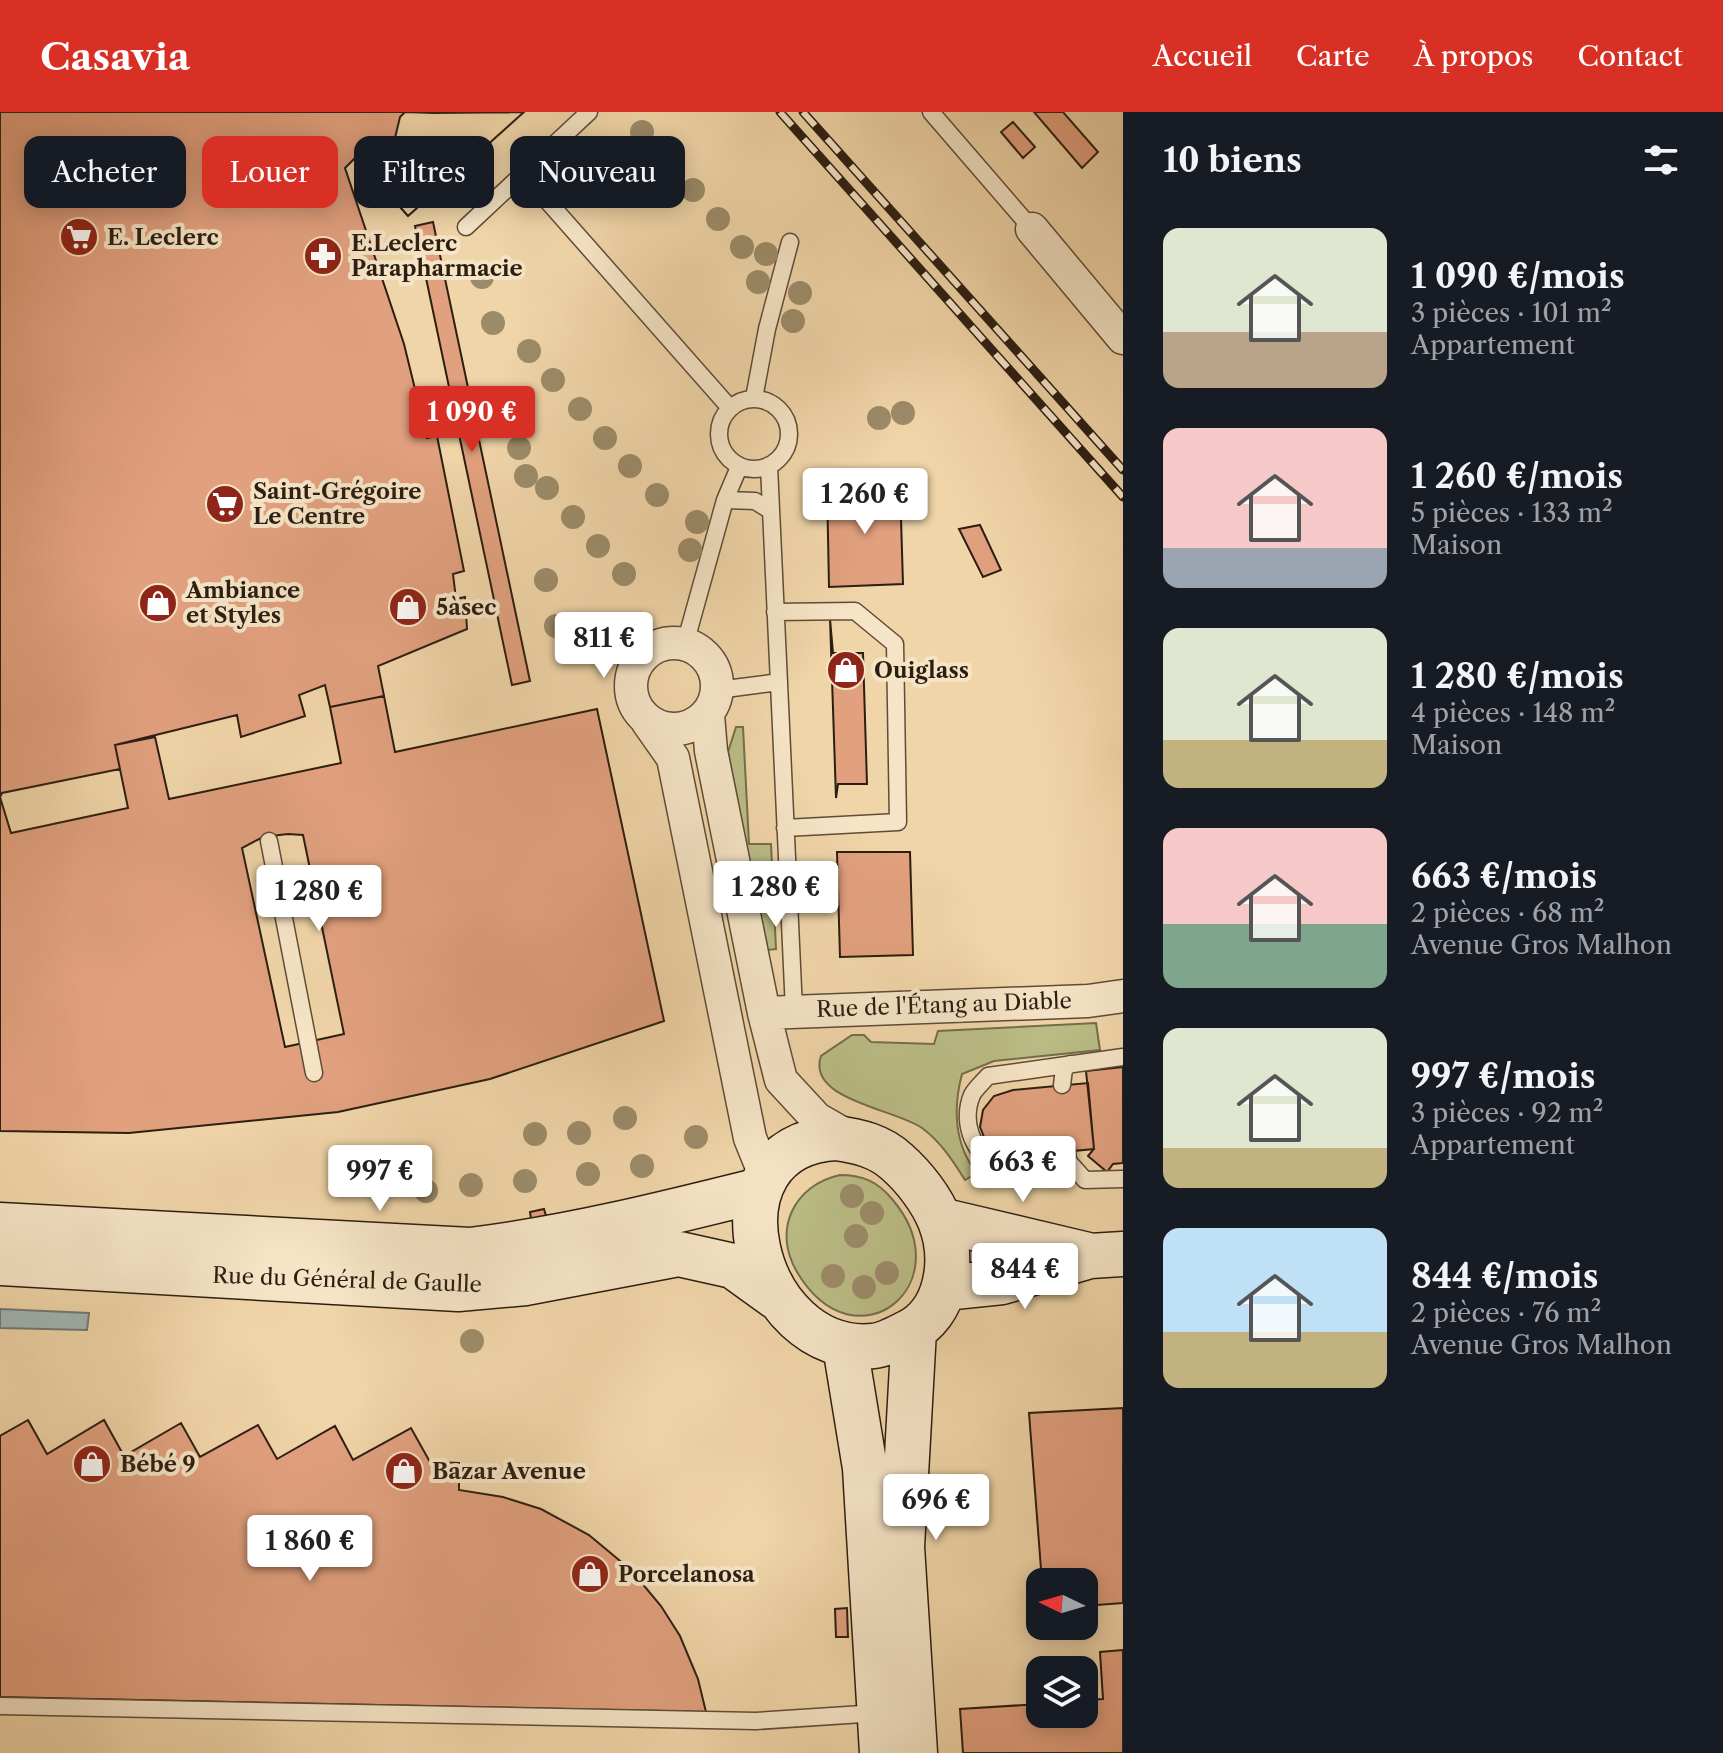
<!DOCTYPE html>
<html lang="fr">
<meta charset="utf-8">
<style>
:root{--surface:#171b24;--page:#242831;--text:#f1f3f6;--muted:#9ea1a6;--accent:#d93025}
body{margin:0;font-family:"Libre Caslon Text",serif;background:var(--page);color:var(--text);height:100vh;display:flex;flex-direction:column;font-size:30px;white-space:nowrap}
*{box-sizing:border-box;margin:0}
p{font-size:26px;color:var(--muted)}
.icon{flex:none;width:44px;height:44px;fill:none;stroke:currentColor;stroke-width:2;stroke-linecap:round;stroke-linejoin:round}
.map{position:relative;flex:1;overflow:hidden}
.sheet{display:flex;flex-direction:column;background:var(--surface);width:600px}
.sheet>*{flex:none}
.hud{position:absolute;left:24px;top:24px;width:760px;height:72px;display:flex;gap:16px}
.needle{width:52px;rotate:275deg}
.controls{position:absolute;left:1026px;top:1456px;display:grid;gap:16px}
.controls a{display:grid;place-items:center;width:72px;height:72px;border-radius:16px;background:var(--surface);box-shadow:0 4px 20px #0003;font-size:40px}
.price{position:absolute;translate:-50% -68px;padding:0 18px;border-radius:8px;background:#fff;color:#222;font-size:26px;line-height:52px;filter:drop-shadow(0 2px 4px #0008)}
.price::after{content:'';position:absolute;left:50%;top:48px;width:24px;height:18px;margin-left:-12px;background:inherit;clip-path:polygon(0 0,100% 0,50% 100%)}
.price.on{background:var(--accent);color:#fff}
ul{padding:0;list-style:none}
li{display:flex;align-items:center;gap:24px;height:200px;padding:0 40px}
li span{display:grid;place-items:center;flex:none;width:224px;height:160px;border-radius:16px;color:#555}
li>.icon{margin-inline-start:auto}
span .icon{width:96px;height:96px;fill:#fffc;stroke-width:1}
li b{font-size:34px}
h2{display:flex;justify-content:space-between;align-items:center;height:96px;padding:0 40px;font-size:34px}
.tag{padding:0 28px;border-radius:16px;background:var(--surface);box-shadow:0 4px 20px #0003;font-size:28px;line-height:72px}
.tag.on{background:var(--accent);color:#fff}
header{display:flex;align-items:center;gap:48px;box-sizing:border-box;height:112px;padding:0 40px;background:var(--accent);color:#fff}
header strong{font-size:38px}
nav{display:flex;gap:44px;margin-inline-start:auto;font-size:28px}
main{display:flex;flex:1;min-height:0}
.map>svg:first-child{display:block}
.green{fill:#bbbd86;stroke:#746e4c;stroke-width:2}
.water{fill:#a1b5b5;stroke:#737974;stroke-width:2}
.building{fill:#e1a07e;stroke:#2d1e12;stroke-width:2;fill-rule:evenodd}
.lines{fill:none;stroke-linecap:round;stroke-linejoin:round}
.service-casing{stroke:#5e4c38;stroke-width:19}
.minor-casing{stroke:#5e4c38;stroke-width:35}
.secondary-casing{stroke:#2d1e12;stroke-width:47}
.service{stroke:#f5e4c6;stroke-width:16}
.minor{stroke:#f5e4c6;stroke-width:32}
.secondary{stroke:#f5e4c6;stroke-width:44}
.rail-casing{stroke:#2d1e12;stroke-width:9}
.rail{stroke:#f5e4c6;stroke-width:6;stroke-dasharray:18;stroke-linecap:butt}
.tree{fill:#9c8b69}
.labels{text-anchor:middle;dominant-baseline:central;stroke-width:8;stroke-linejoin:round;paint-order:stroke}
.poi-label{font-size:22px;font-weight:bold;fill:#2d1e12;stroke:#f5e4c6;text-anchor:start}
.street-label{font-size:22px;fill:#2d1e12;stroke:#f5e4c6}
</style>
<header>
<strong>Casavia</strong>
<nav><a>Accueil</a><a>Carte</a><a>À propos</a><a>Contact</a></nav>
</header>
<main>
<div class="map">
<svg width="1123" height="1641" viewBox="0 0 1123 1641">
<rect width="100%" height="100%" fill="#f0d5a8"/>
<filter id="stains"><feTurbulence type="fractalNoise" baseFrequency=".0025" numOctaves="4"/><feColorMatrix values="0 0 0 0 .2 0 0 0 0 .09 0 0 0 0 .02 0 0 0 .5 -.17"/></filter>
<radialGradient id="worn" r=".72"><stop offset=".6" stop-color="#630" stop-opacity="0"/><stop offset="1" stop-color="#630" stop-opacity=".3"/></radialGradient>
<!-- green -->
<path class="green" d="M736,615H743L749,732H771L776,837L767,838L728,640Z
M1096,911L1100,938L994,949L962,962C953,996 954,1033 977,1061L965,1068C953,1049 941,1030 922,1016C896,997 806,988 821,944L852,923H864L871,930L934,932L938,919Z
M840,1063C863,1063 878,1070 892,1087C964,1171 856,1259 797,1160C772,1118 794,1073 840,1063Z"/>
<!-- water -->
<path class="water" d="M0,1197L89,1201L87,1218L0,1216Z"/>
<!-- building -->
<path class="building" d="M0,0H524L408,104L356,45L345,56L404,232L427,326L437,324L464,459L453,462L456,487L465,485L467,517L378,554L384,584L330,595L325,573L299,583L305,604L241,625L237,603L115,633L120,657L2,681L0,685Z
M405,0L434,1L524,0L408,104L383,76L400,5Z
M1034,0H1063L1098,40L1082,56Z
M1013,10L1035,35L1023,46L1001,20Z
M433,110L530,569L512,573L415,114Z
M900,373L903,472L829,475L827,374Z
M980,413L1001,458L983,465L959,417Z
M830,507L833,541H863L867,672H838L836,686Z
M384,584L395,640L597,597L664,909L490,967L338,1000L129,1021L0,1019V685L11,721L128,696L115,633L155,625L169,687L341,651L330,595ZM288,722L303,723L344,922L285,935L242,736L263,725Z
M837,740H910L913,843L840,845Z
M1123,955V1051L1113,1052L1107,1060L1088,1044L1094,1037L1086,959Z
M1088,971L1094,1037L1019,1044L999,1042L986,1030L980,1015L983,998L994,984L1013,978Z
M544,1097L546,1104L531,1107L530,1100Z
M1123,1296V1491L1084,1494V1470H1042L1029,1301Z
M28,1308L47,1342L104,1308L124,1344L181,1311L200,1345L258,1313L277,1347L335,1314L353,1348L411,1316L430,1350L459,1351V1378L503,1385L541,1397L589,1423L631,1458L661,1494L680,1524L698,1567L706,1600L0,1585V1324Z
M847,1496L848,1525H836L835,1497Z
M1123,1538V1641H963L960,1597L1040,1592V1602H1084V1588L1103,1587L1100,1540Z"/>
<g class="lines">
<defs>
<path id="service" d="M931,0L1032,117
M543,84L730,296
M466,115L589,0
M754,286L767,217L790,130
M719 322a35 35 0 1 1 70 0a35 35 0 1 1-70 0Z
M769,354L794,898
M725,388L755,389L771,399
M775,500L855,499L895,532L898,710L785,716
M685,532L725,388L739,355
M718,578L779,570
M269,729L314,961
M1062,973L1064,957L1070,952
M1067,1039L1068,1049L1085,1068L1123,1067
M1035,1042L1028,1055C1021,1054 1010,1056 1004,1055C975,1048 960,1011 972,983C975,977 983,970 988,964L1123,945
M0,1594L756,1609L878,1601"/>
<path id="minor" d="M1032,117L1123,226
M631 574a43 43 0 1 1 86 0a43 43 0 1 1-86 0Z
M708,603L711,639L764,901L781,968L817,1007L854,1028
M647,609L673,646L750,1026L765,1063
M764,901L1088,889L1123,884"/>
<path id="secondary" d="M836,1026C858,1029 880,1034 897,1050C914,1065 932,1088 940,1109C955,1147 948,1202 907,1221C897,1226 884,1233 873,1234C753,1245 699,1033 836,1026Z
M940,1108L1088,1143
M0,1113L470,1138C568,1126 664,1102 760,1078
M0,1151L458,1177L526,1171L679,1142L733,1154L776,1185
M944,1176L1002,1170L1090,1144L1123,1142
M914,1218L902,1435L915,1641
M845,1234L865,1356L882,1641"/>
</defs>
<!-- service casing -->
<use href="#service" class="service-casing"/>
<!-- minor casing -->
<use href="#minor" class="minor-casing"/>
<!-- secondary casing -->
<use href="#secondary" class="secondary-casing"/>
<!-- service -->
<use href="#service" class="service"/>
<!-- minor -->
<use href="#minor" class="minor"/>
<!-- secondary -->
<use href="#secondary" class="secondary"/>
<defs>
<path id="rail" d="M780,0L1123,385
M803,0L1123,358"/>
</defs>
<!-- rail casing -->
<use href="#rail" class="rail-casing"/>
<!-- rail -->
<use href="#rail" class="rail"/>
</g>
<!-- trees -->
<g class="tree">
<circle cx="642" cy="20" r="12"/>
<circle cx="667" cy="49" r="12"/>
<circle cx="693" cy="78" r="12"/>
<circle cx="718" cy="107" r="12"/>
<circle cx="742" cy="135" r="12"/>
<circle cx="766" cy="142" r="12"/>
<circle cx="482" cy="165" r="12"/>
<circle cx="758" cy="170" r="12"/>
<circle cx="800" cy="181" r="12"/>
<circle cx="793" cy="209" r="12"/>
<circle cx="493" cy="211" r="12"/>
<circle cx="529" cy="239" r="12"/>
<circle cx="553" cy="268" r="12"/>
<circle cx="580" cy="297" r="12"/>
<circle cx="903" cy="301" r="12"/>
<circle cx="879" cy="306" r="12"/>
<circle cx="516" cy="312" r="12"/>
<circle cx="605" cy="326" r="12"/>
<circle cx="519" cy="336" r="12"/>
<circle cx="630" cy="354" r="12"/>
<circle cx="526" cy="364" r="12"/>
<circle cx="547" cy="376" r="12"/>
<circle cx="657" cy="383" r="12"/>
<circle cx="573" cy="405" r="12"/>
<circle cx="697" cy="410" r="12"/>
<circle cx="598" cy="434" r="12"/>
<circle cx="690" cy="438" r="12"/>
<circle cx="624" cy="462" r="12"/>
<circle cx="546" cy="468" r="12"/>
<circle cx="556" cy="514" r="12"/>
<circle cx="625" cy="1006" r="12"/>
<circle cx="579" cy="1021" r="12"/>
<circle cx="535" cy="1022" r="12"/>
<circle cx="696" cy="1025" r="12"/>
<circle cx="642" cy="1054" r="12"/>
<circle cx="588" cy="1062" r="12"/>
<circle cx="525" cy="1069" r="12"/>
<circle cx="471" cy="1073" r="12"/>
<circle cx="426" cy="1079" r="12"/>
<circle cx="852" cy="1084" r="12"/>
<circle cx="872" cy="1101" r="12"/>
<circle cx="856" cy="1124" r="12"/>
<circle cx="887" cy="1161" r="12"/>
<circle cx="833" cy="1164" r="12"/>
<circle cx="864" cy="1175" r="12"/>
<circle cx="472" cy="1229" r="12"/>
</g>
<!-- icons -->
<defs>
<symbol id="supermarket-disc" viewBox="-11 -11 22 22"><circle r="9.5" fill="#8f2418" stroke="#f5e4c6"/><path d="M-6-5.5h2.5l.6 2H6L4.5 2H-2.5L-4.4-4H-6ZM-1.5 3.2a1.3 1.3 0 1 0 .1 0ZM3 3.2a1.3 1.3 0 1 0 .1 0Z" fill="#fff"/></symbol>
<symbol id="pharmacy-disc" viewBox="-11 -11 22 22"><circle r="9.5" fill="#8f2418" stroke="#f5e4c6"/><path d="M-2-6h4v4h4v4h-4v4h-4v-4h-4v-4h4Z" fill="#fff"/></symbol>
<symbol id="shop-disc" viewBox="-11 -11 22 22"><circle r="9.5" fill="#8f2418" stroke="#f5e4c6"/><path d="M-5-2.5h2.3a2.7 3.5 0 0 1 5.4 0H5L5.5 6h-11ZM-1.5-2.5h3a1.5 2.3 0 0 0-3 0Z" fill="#fff"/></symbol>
</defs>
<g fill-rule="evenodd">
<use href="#supermarket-disc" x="57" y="103" width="44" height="44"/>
<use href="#pharmacy-disc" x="301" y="122" width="44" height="44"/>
<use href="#supermarket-disc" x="203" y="370" width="44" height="44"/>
<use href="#shop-disc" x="136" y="469" width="44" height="44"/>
<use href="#shop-disc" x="386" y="473" width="44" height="44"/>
<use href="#shop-disc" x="824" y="536" width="44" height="44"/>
<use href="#shop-disc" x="70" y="1330" width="44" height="44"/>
<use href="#shop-disc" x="382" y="1337" width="44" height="44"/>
<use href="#shop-disc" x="568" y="1440" width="44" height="44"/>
</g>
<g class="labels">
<!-- poi labels -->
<g class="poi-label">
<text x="107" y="125">E. Leclerc</text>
<text x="351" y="131">E.Leclerc<tspan x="351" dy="25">Parapharmacie</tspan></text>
<text x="253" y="379">Saint-Grégoire<tspan x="253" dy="25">Le Centre</tspan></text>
<text x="186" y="478">Ambiance<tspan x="186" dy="25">et Styles</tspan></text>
<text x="436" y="495">5àsec</text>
<text x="874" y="558">Ouiglass</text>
<text x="120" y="1352">Bébé 9</text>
<text x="432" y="1359">Bazar Avenue</text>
<text x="618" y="1462">Porcelanosa</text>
</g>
<!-- street labels -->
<g class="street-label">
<text transform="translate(944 893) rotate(-2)">Rue de l'Étang au Diable</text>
<text transform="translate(347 1168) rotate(2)">Rue du Général de Gaulle</text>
</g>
</g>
<rect width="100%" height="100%" filter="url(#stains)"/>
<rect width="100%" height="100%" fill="url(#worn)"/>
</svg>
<div class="controls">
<a><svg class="needle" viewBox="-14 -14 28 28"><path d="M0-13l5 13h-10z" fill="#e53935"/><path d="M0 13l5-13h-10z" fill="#9ea1a6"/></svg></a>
<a><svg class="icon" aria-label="layers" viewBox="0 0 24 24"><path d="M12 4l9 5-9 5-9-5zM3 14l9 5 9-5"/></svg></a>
</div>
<b class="price on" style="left:472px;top:342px">1 090 €</b>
<b class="price" style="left:865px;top:424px">1 260 €</b>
<b class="price" style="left:604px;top:568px">811 €</b>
<b class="price" style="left:776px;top:817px">1 280 €</b>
<b class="price" style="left:319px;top:821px">1 280 €</b>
<b class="price" style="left:1023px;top:1092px">663 €</b>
<b class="price" style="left:380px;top:1101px">997 €</b>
<b class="price" style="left:1025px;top:1199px">844 €</b>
<b class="price" style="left:936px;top:1430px">696 €</b>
<b class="price" style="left:310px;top:1471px">1 860 €</b>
<div class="hud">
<a class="tag">Acheter</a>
<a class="tag on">Louer</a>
<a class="tag">Filtres</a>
<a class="tag">Nouveau</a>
</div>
</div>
<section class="sheet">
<h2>10 biens<svg class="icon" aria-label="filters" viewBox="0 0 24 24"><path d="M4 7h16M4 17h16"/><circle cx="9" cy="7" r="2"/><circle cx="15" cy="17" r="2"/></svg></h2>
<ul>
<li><span style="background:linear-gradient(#dfe7d0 65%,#b9a48a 0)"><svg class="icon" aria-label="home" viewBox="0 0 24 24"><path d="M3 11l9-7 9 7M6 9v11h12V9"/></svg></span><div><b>1 090 €/mois</b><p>3 pièces · 101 m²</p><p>Appartement</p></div></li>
<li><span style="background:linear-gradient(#f6c9c9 75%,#9aa5b1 0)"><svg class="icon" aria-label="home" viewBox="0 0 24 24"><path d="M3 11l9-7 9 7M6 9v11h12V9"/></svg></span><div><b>1 260 €/mois</b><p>5 pièces · 133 m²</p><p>Maison</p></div></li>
<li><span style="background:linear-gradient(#dfe7d0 70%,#c2b280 0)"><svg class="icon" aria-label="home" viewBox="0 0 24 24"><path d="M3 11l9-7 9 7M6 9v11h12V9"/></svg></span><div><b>1 280 €/mois</b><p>4 pièces · 148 m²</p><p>Maison</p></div></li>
<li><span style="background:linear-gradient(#f6c9c9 60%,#7fa58c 0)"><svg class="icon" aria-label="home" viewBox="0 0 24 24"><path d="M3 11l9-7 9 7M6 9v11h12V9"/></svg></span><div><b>663 €/mois</b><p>2 pièces · 68 m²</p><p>Avenue Gros Malhon</p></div></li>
<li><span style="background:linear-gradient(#dfe7d0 75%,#c2b280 0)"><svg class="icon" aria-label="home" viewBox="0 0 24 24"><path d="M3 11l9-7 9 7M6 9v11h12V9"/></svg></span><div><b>997 €/mois</b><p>3 pièces · 92 m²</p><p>Appartement</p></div></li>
<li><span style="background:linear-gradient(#bfe0f5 65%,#c2b280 0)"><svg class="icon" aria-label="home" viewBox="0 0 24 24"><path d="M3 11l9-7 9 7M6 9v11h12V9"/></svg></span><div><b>844 €/mois</b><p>2 pièces · 76 m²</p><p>Avenue Gros Malhon</p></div></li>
</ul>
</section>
</main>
